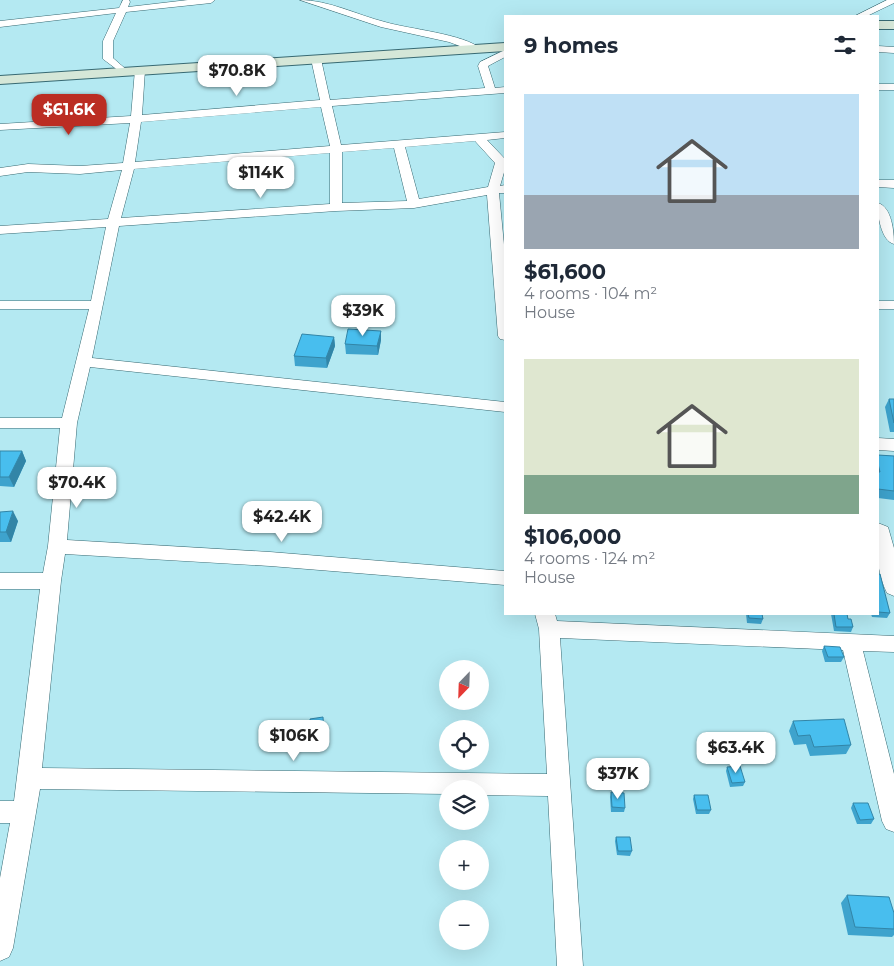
<!DOCTYPE html>
<meta charset="utf-8">
<style>
:root{--surface:#fff;--page:#f2f2f3;--text:#1f2937;--muted:#747a83;--accent:#bb2d23}
body{margin:0;font-family:Montserrat,sans-serif;background:var(--page);color:var(--text);height:100vh;display:flex;flex-direction:column;font-size:19px;white-space:nowrap}
*{box-sizing:border-box;margin:0}
p{font-size:16px;color:var(--muted)}
.icon{flex:none;width:28px;height:28px;fill:none;stroke:currentColor;stroke-width:2;stroke-linecap:round;stroke-linejoin:round}
.map{position:relative;flex:1;overflow:hidden}
.details{position:absolute;left:504px;top:15px;width:375px;height:600px;display:flex;flex-direction:column;background:var(--surface);border-radius:0px;box-shadow:0 5px 20px #0002}
.details>*{flex:none}
.needle{width:32px;rotate:203deg}
.buttons{position:absolute;left:439px;top:660px;display:grid;gap:10px}
.buttons a{display:grid;place-items:center;width:50px;height:50px;border-radius:50%;background:var(--surface);box-shadow:0 5px 20px #0002;font-size:25px}
.price{position:absolute;translate:-50% -42px;padding:0 11px;border-radius:10px;background:#fff;color:#222;font-size:16px;line-height:32px;filter:drop-shadow(0 1px 2px #0008)}
.price::after{content:'';position:absolute;left:50%;top:30px;width:15px;height:11px;margin-left:-8px;background:inherit;clip-path:polygon(0 0,100% 0,50% 100%)}
.price.on{background:var(--accent);color:#fff}
ul{padding:0;list-style:none}
li{display:grid;align-content:center;gap:10px;height:265px;padding:0 20px}
li span{display:grid;place-items:center;height:155px;border-radius:0px;color:#555}
li>.icon{margin-inline-start:auto}
span .icon{width:90px;height:90px;fill:#fffc;stroke-width:1}
li b{font-size:21px}
h2{display:flex;justify-content:space-between;align-items:center;height:60px;padding:0 20px;font-size:21px}
.map>svg:first-child{display:block}
.lines{fill:none;stroke-linecap:round;stroke-linejoin:round}
.street-casing{stroke:#376972;stroke-width:1}
.secondary-casing{stroke:#376972;stroke-width:2}
.street{fill:#fff;fill-rule:evenodd}
.secondary{fill:#d5e7d8;fill-rule:evenodd}
.wall{fill:#3ea3cd}
.shaded-wall{fill:#3285a7}
.building{fill:#48beee;stroke:#3285a7}
</style>
<div class="map">
<svg width="894" height="966" viewBox="0 0 894 966">
<rect width="100%" height="100%" fill="#b4e9f2"/>
<g class="lines">
<defs>
<path id="street" d="M123,0H129L130,2L128,7L188,0H215L211,3L126,12L113,41V58L128,71L123,74L103,59V41L116,13L0,27V21L119,8Z
M300,0C329,0 357,15 385,22C408,29 465,34 481,49L476,52L449,42L381,27Z
M887,0H894V3L867,16H855Z
M878,46L894,47V53L878,52Z
M505,50V57L488,66L495,88L505,87V93L332,106L341,145L505,132V138L487,140L505,159V169L500,186L505,185V193H499L505,255V340L500,339L498,336L487,195L414,208L336,211L119,226L92,358L505,402V412L90,367L77,423L67,540L270,552L505,571V585L270,566L65,554L61,581L42,768L547,774L539,629L535,614H555L557,621L894,636V652L863,651L894,774V832L886,829L882,821L843,650L560,638L583,966H557L548,796L480,795V789H448V794L40,789L13,948L9,957L0,961V878L10,823H0V801H14L40,589H0V573H43L48,546L60,428H0V418H62L89,309H0V301H91L106,227L0,234V226L108,219L122,170L80,174L28,172L0,176V168L28,164L80,166L123,163L130,123L0,130V124L131,116L135,70L140,67L145,70L142,115L320,100L311,59L316,56L321,59L330,100L485,88L478,66L480,62ZM321,107L330,146L135,162L141,122ZM475,141L495,163L488,187L419,199L405,147ZM394,148L407,201L342,203V152ZM330,153V204L121,218L134,169Z
M878,84H894V90H878Z
M878,180H894V188L878,187Z
M878,203C892,207 894,232 894,244C881,241 877,214 878,203Z
M878,301H894V309H878Z
M878,438L894,439V451L878,450Z
M878,523L888,527L894,548V596L887,593C877,574 875,544 878,523Z"/>
<path id="secondary" d="M878,21H894V29H878Z
M505,43V51L0,84V76Z"/>
</defs>
<!-- street casing -->
<use href="#street" class="street-casing"/>
<!-- secondary casing -->
<use href="#secondary" class="secondary-casing"/>
<!-- street -->
<use href="#street" class="street"/>
<!-- secondary -->
<use href="#secondary" class="secondary"/>
</g>
<!-- wall -->
<path class="wall" d="M381,331V340L378,355L346,354L345,344Z
M334,337L335,346L327,368L295,366L294,356Z
M889,399H894V432H890L885,407Z
M0,451H22L26,461L14,487L0,486Z
M878,455L894,456V500L878,498Z
M0,512L18,521L11,542H0Z
M878,574L890,613L887,618L872,617L871,614H878Z
M746,614H762L763,619L761,624L747,623Z
M831,614H847L848,619L853,627L851,632L834,631Z
M824,646L844,657L841,662H825L822,651Z
M793,721L851,745L846,754L810,756L806,744L794,745L789,731Z
M324,722L325,738L312,739L311,735Z
M727,767L745,782L743,786L730,787L726,771Z
M611,792L625,808L624,812H611L610,797Z
M694,795L711,810L709,814H696L693,799Z
M853,803L874,819L871,824H857L851,808Z
M616,837L632,851L630,856L617,855L615,841Z
M847,895L894,913V935L892,937L848,935L841,903Z"/>
<!-- shaded-wall -->
<path class="shaded-wall" d="M381,331V340L378,355L377,346Z
M334,337L335,346L327,368L326,358Z
M22,451L26,461L14,487L9,477Z
M13,511L18,521L11,542L6,532Z"/>
<!-- building -->
<path class="building" d="M348,329L381,331L377,346L345,344Z
M302,334L334,337L326,358L294,356Z
M889,399H894V423Z
M0,451H22L9,477H0Z
M878,455L894,456V491L878,489V472H880L878,464Z
M13,511L6,532H0V512Z
M878,574H880L890,613L878,612Z
M748,614H762L763,619L749,618Z
M834,614H847L848,619H851L853,627H836Z
M824,646L840,647L844,657H828Z
M323,717L324,733L311,735L310,719Z
M844,719L851,745L814,747L810,735L798,736L793,721Z
M740,766L745,782L732,783L727,767Z
M611,792L624,793L625,808L612,807Z
M694,795H708L711,810H697Z
M853,803H868L874,819L860,820Z
M616,837H630L632,851H618Z
M847,895L889,897L894,913V929L855,927Z"/>
</svg>
<div class="buttons">
<a><svg class="needle" viewBox="-14 -14 28 28"><path d="M0-13l5 13h-10z" fill="#e53935"/><path d="M0 13l5-13h-10z" fill="#747a83"/></svg></a>
<a><svg class="icon" aria-label="locate" viewBox="0 0 24 24"><circle cx="12" cy="12" r="6"/><path d="M12 2v4M12 18v4M2 12h4M18 12h4"/></svg></a>
<a><svg class="icon" aria-label="layers" viewBox="0 0 24 24"><path d="M12 4l9 5-9 5-9-5zM3 14l9 5 9-5"/></svg></a>
<a>+</a>
<a>−</a>
</div>
<b class="price" style="left:237px;top:97px">$70.8K</b>
<b class="price on" style="left:69px;top:136px">$61.6K</b>
<b class="price" style="left:261px;top:199px">$114K</b>
<b class="price" style="left:363px;top:337px">$39K</b>
<b class="price" style="left:77px;top:509px">$70.4K</b>
<b class="price" style="left:282px;top:543px">$42.4K</b>
<b class="price" style="left:294px;top:762px">$106K</b>
<b class="price" style="left:736px;top:774px">$63.4K</b>
<b class="price" style="left:618px;top:800px">$37K</b>
<section class="details">
<h2>9 homes<svg class="icon" aria-label="filters" viewBox="0 0 24 24"><path d="M4 7h16M4 17h16"/><circle cx="9" cy="7" r="2"/><circle cx="15" cy="17" r="2"/></svg></h2>
<ul>
<li><span style="background:linear-gradient(#bfe0f5 65%,#9aa5b1 0)"><svg class="icon" aria-label="home" viewBox="0 0 24 24"><path d="M3 11l9-7 9 7M6 9v11h12V9"/></svg></span><div><b>$61,600</b><p>4 rooms · 104 m²</p><p>House</p></div></li>
<li><span style="background:linear-gradient(#dfe7d0 75%,#7fa58c 0)"><svg class="icon" aria-label="home" viewBox="0 0 24 24"><path d="M3 11l9-7 9 7M6 9v11h12V9"/></svg></span><div><b>$106,000</b><p>4 rooms · 124 m²</p><p>House</p></div></li>
</ul>
</section>
</div>
